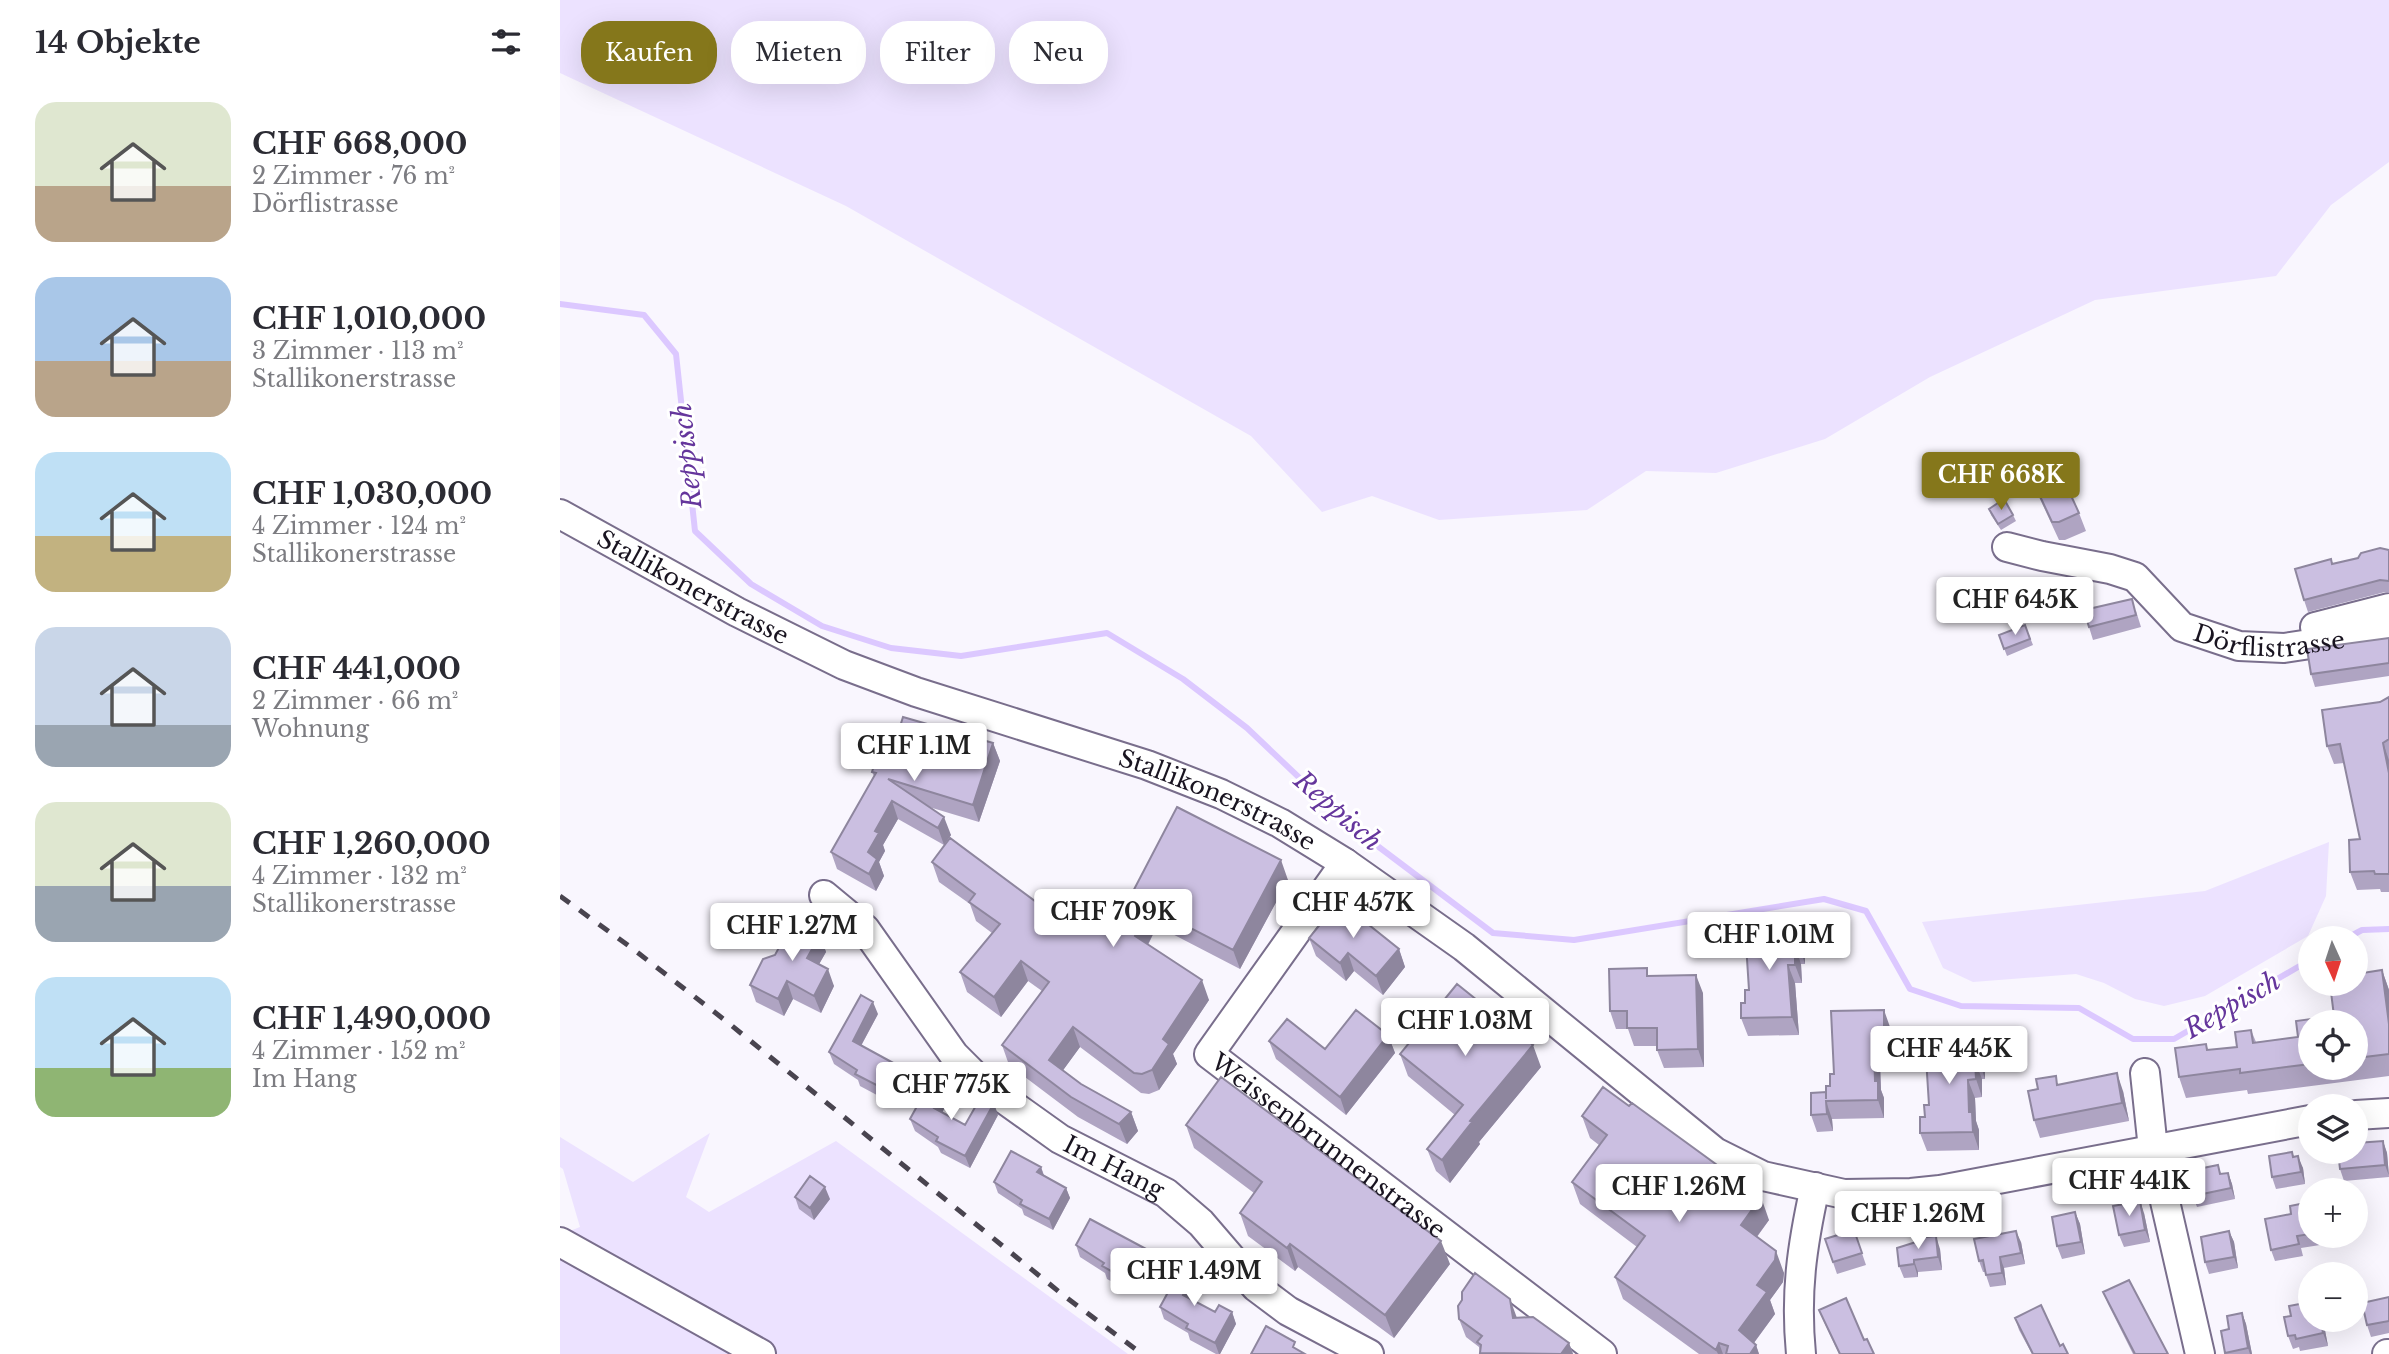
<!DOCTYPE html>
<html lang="de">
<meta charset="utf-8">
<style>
:root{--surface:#fff;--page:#f7f7f7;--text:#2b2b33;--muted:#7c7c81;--accent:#85771b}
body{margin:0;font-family:"Libre Baskerville",serif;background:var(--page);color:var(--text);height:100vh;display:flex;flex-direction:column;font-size:26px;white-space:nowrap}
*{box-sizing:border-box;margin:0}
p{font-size:23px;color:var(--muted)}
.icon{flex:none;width:38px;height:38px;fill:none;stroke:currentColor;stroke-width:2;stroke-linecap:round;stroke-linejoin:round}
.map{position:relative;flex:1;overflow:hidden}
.side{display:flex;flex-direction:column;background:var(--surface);width:560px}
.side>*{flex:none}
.hud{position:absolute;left:21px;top:21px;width:665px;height:63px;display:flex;gap:14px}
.needle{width:46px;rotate:177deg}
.controls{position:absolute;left:1738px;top:926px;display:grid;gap:14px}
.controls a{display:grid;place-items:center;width:70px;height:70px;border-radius:50%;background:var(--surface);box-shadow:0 7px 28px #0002;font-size:35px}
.price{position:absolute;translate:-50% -60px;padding:0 16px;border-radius:7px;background:#fff;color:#222;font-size:23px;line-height:46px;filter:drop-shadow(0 2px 4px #0008)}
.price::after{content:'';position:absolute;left:50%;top:42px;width:21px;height:16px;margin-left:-10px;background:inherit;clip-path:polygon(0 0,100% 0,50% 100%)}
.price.selected{background:var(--accent);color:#fff}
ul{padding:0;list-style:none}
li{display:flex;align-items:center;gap:21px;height:175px;padding:0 35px}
li span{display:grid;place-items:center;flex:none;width:196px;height:140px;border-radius:21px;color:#555}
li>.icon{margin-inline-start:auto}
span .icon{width:84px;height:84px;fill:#fffc;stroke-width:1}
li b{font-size:30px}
h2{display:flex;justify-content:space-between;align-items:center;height:84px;padding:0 35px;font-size:30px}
.chip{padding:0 24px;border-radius:28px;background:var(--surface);box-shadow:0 7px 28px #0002;font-size:24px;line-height:63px}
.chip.selected{background:var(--accent);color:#fff}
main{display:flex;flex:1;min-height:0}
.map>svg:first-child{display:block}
.green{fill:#ece2ff}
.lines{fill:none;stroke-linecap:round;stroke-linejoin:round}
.stream{stroke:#dcc8ff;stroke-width:6}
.minor-casing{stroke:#796e8c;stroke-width:32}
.minor{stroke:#fff;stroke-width:28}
.rail{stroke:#49444f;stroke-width:5;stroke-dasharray:12 12;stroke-linecap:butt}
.wall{fill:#afa4c2;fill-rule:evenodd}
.shaded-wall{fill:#8e869e}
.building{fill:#cbbfe1;stroke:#8e869e;stroke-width:2}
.labels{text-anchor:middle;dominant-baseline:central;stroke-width:6;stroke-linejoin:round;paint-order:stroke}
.street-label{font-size:24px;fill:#191420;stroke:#fff}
.water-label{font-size:26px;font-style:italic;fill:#65369c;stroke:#fff}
</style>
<main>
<section class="side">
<h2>14 Objekte<svg class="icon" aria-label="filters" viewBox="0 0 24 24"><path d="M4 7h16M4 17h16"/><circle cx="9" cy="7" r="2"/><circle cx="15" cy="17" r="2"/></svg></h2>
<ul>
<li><span style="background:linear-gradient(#dfe7d0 60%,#b9a48a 0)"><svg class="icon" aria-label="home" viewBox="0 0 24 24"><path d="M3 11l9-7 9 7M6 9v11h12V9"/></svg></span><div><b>CHF 668,000</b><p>2 Zimmer · 76 m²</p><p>Dörflistrasse</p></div></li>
<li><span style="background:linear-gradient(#a9c7e8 60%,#b9a48a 0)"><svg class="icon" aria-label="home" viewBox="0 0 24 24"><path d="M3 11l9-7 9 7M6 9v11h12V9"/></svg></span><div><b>CHF 1,010,000</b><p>3 Zimmer · 113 m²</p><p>Stallikonerstrasse</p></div></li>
<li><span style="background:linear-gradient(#bfe0f5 60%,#c2b280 0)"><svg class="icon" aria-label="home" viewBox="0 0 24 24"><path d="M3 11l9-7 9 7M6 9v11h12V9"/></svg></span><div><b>CHF 1,030,000</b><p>4 Zimmer · 124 m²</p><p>Stallikonerstrasse</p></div></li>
<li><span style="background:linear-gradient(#c9d6e8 70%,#9aa5b1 0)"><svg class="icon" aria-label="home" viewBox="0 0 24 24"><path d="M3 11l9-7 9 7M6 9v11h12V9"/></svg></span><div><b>CHF 441,000</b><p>2 Zimmer · 66 m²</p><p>Wohnung</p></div></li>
<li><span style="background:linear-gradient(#dfe7d0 60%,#9aa5b1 0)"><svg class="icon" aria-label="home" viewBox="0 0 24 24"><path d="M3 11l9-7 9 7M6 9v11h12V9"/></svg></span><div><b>CHF 1,260,000</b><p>4 Zimmer · 132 m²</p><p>Stallikonerstrasse</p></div></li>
<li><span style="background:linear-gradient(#bfe0f5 65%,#8fb573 0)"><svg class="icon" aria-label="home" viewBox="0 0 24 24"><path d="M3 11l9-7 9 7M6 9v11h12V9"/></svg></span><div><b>CHF 1,490,000</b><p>4 Zimmer · 152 m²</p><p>Im Hang</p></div></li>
</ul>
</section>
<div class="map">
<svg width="1829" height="1354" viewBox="0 0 1829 1354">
<rect width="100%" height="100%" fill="#f9f6fe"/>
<!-- green -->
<path class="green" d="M0,0H1829V162L1771,205L1716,276L1535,300L1370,377L1265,439L1156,473L1086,471L1027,510L879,520L812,496L762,512L691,436L286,206L0,73Z
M1769,842L1766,896L1748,936L1645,996L1604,1006L1575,999L1544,983L1516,974L1413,982L1383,968L1362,922L1645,891Z
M150,1133L126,1197L149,1212L276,1141L568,1354H0V1235L20,1227L3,1169L0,1167V1137L73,1182Z"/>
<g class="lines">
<!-- stream -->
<path class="stream" d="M0,304L84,315L116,354L135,531L191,584L262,626L331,648L401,656L547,633L623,679L687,728L787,823L933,933L1014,940L1264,899L1306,911L1350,989L1401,1006L1519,1008L1573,1039H1614L1750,960
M1787,938L1802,930L1829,929"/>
<defs>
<g id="minor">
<path id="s1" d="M0,514L177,612L284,665L356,692L587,765L661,794L720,823L785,863L904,947L1155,1152L1203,1176L1284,1194L1351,1193L1380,1190L1750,1120"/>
<path id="s2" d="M1447,547L1482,556L1550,569L1575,577L1622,627L1679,646L1724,648L1829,632"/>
<path d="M1755,627L1829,608"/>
<path id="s3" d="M785,863L649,1054L1042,1354"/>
<path id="s4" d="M264,895L305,929L394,1055L423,1084L500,1139L606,1193L641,1223L696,1287L728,1311L809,1354"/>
<path d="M1585,1073L1593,1149L1640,1354"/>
<path d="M1796,1115L1829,1113"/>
<path d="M0,1242L201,1354"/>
<path d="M1241,1354C1235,1293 1242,1246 1255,1187"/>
<path d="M1827,1354H1829"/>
</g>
</defs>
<!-- minor casing -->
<use href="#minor" class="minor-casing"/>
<!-- minor -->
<use href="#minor" class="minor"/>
<!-- rail -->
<path class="rail" d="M0,896L73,949L166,1021L503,1295L582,1354"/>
</g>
<!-- wall -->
<path class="wall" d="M1466,466L1519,513L1526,531L1505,540H1499L1473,484Z
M1429,509L1453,515L1456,521L1441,530L1431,515Z
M1829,550V593L1825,592L1748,612L1744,600L1773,564Z
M1576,611L1581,627L1533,640L1529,627Z
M1465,625L1473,645L1447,656L1439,635Z
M1829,638V676L1755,687L1751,674Z
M1829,697V892H1821L1820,889L1797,890L1790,872L1800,839L1784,763L1774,764L1767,746L1820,702Z
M433,743L440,761L419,822L369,807L391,835L384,845L338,819L323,845L325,851L319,862L324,876L316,891L277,869L271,852L314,776L312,772L333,749Z
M617,807L728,880L680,969L597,926L588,945L649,1000L613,1054L617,1064L599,1090L589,1094L581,1093L520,1047L503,1070L521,1084L571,1112L578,1131L567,1144L518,1117L449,1065L442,1045L482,991L468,981L441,1017L407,992L400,972L432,933L416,921L410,904L379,882L372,862L479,904L524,933L556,924Z
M1238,927L1245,945V964H1241L1242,983H1235L1239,1035L1188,1036L1181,1018L1189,990Z
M256,933L260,935L266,952L259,964L274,986L261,1013L233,999L224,1016L196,1002L190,985L215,955Z
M749,938L839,949L845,967L823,995L794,971L786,981L756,956Z
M1822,970L1829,990V1076L1688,1094L1687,1090L1626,1098L1619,1077L1615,1048L1646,1044L1648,1050L1677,1047L1675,1032L1691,1030L1696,1042L1738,1037L1736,1021L1774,1016L1770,984H1796V974ZM1750,1022H1796V1068H1750Z
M1090,976L1143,993L1144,1067L1104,1068L1097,1050V1046H1074L1068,1029H1056L1050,1011Z
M1271,1011L1330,1027V1047H1326L1327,1065H1320L1321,1090L1324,1098V1118L1272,1119L1273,1131L1257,1132L1251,1115L1270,1086L1274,1074Z
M318,1014L301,1046L342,1077L328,1101L300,1086L298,1080L274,1064L269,1052Z
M828,1035L835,1053L786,1115L716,1059L709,1041L765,1049Z
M1418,1041L1425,1059V1079H1422V1097L1415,1098L1416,1121L1419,1130V1150L1367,1151L1360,1133L1369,1105Z
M840,1054L981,1067L919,1142L920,1144L890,1183L876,1171L867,1149L895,1115L848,1076Z
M1563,1091L1569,1121L1480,1138L1474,1120Z
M385,1107L382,1113L405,1125L438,1115L410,1168L381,1153L378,1147L355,1131L350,1119Z
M1022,1116L1209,1220L1197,1237L1224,1273L1223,1282L1210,1300L1215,1314L1194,1343L1196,1345L1199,1354H1139L1063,1299L1055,1277L1077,1247L1020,1204L1012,1182L1039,1145L1030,1138Z
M626,1125L890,1264L834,1338L738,1267L735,1271L688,1236L680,1213L694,1193L634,1148Z
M1823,1141L1827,1153L1829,1177L1784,1181L1780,1169Z
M1734,1157L1743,1168L1745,1184L1716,1189L1712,1177Z
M1658,1165L1661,1174L1668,1173L1672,1184L1675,1199L1637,1207L1633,1196Z
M481,1167L484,1175L506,1188L510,1198L493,1230L464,1215L462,1209L438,1193L434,1182Z
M235,1197L270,1199L254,1220L239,1209Z
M1750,1202V1236H1758L1760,1245L1741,1248L1743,1256L1715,1261L1711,1250L1731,1214Z
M1515,1212L1520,1224L1525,1254L1502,1259L1497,1246Z
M1584,1213L1590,1242L1564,1247L1559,1235Z
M1294,1230L1306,1265L1277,1274L1265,1239Z
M1669,1231L1674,1242L1678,1268L1649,1274L1645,1262Z
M1356,1242L1380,1249L1382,1270L1358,1272V1277L1344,1278L1339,1266Z
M1461,1242L1465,1264L1444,1268L1446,1285L1430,1287L1425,1272H1423L1419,1261Z
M516,1245L588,1250L593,1263L576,1294L547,1279L545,1273L520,1257Z
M637,1268L642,1281L631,1300L655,1312H672L676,1324L660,1354H656L630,1340L628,1333L604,1319L600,1307Z
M1543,1292L1608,1354H1573L1548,1304Z
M1829,1297V1333L1811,1337L1807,1325Z
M1259,1310L1304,1340L1314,1354H1279L1264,1322Z
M1682,1313L1686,1324L1692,1354H1665L1661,1331L1669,1329Z
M957,1318L1009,1343L1013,1354H920L919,1347L906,1337L899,1319Z
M1455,1318L1500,1346L1508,1354H1472L1459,1330Z
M1763,1320L1768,1346L1740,1351L1739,1347L1733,1349L1728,1336Z"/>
<!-- shaded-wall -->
<path class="shaded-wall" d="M433,743L440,761L419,822L413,805Z
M1823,743L1829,760V773Z
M332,801L338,819L323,845L325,851L319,862L324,876L316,891L309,874L308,852L315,831Z
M384,817L391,835L384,845L378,828Z
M721,860L728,880L680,969L673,950Z
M590,907L597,926L582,956L575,936Z
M253,924L258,938L260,935L266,952L253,975L247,958L250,930Z
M1238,927L1245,945V964L1239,946Z
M1235,946L1241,964L1242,983L1235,965Z
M839,949L845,967L823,995L816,976Z
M788,953L794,971L786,981L780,963Z
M461,961L468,981L441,1017L434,997Z
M1228,965L1235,983L1239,1035L1232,1017Z
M268,969L274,986L261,1013L254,996Z
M1822,970L1829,990V1024Z
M1136,975L1143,993L1144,1067L1138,1049Z
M642,980L649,1000L613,1054L617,1064L599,1090L592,1070L603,1039Z
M227,981L233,999L224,1016L218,999Z
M313,1002L318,1014L297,1053L293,1041Z
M1324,1010L1330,1027V1047L1324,1029Z
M513,1027L520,1047L496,1080L489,1060Z
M1320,1029L1326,1047L1327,1065L1321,1048Z
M828,1035L835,1053L786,1115L780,1097Z
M1418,1041L1425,1059V1079L1419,1061Z
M973,1045L981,1067L919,1142L920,1144L890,1183L882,1160L910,1121Z
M1314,1048L1320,1065L1321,1090L1324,1098V1118L1318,1100L1315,1081Z
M1415,1061L1422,1079V1097L1416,1079Z
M337,1065L342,1077L328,1101L324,1089Z
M1557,1073L1563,1091L1569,1121L1562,1103Z
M1408,1080L1415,1098L1416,1121L1419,1130V1150L1413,1132L1409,1112Z
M381,1095L385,1107L378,1120L374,1108Z
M1266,1101L1272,1119L1273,1131L1267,1114Z
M434,1103L438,1115L410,1168L405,1156Z
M571,1112L578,1131L567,1144L559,1124Z
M1823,1141L1827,1153L1829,1176L1825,1165Z
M1738,1156L1743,1168L1745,1184L1741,1172Z
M481,1167L484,1177L477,1172Z
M1668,1173L1672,1184L1675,1199L1671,1188Z
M265,1187L270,1199L254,1220L250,1208Z
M506,1188L510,1198L493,1230L489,1219Z
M1201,1197L1209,1220L1189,1247L1181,1225Z
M1580,1201L1584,1213L1590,1242L1585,1230Z
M1515,1212L1520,1224L1525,1254L1521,1242Z
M1456,1231L1461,1242L1465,1264L1461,1253Z
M1669,1231L1674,1242L1678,1268L1674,1257Z
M1376,1236L1380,1249L1382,1270L1378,1257Z
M881,1241L890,1264L834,1338L825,1315Z
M730,1244L738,1267L735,1271L727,1248Z
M588,1250L593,1263L576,1294L571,1282Z
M1216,1251L1224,1273L1223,1282L1210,1300L1215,1314L1187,1352L1179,1330L1197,1285Z
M1440,1257L1444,1268L1446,1285L1442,1273Z
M1354,1260L1358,1272V1277L1354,1264Z
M637,1268L642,1281L627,1308L623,1295Z
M950,1299L957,1318H953Z
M672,1312L676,1324L660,1354H659L655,1343Z
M1682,1313L1686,1324L1692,1354H1690L1688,1348Z
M1761,1320H1763L1768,1346L1763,1333Z
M1009,1343L1013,1354H1001Z
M1159,1343L1163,1354H1158L1156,1350Z
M1196,1345L1199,1354H1190Z"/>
<!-- building -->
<path class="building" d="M1492,454L1519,513L1499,522H1492L1466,466Z
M1444,499L1453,515L1438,524L1429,509Z
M1820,548L1829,550V581L1820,580L1744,600L1735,569L1771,559L1772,564L1798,558L1801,553Z
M1572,599L1576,615L1529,627L1524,610Z
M1465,625L1470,639L1444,649L1439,635Z
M1829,638V663L1751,674L1747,649Z
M1829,697V739L1823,743L1829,773V874H1815L1814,871L1790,872L1789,840L1800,839L1780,744L1767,746L1762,710L1820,702Z
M343,717L433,743L413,805L328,779L384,817L378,828L332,801L315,831L319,833L308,852L317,859L309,874L271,852L316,773L312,772L320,745L333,749Z
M617,807L721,860L673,950L590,907L575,936L642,980L603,1039L609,1044L592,1070L582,1074L574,1073L513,1027L489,1060L521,1084L571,1112L559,1124L511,1097L442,1045L489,982L461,961L434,997L400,972L440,924L409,902L415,894L372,862L390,838L479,904L481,901L524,933L540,913L556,924Z
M779,901L839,949L816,976L788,953L780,963L749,938Z
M241,918L253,924L250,930L260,935L247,958L268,969L254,996L227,981L218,999L190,985L203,959L215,955L229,929L227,922Z
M1238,927L1239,946H1235V965H1228L1232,1017L1181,1018V1003H1185V990H1189L1185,928Z
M1087,968V976L1136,975L1138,1049L1097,1050V1028H1067V1011H1050L1049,969Z
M1822,970L1829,1024V1054L1796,1058V1022H1750V1064L1680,1073V1069L1619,1077L1615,1048L1646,1044L1647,1050L1677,1047L1675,1032L1691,1030L1693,1043L1738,1037L1736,1021L1774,1016L1770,984H1796V974Z
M897,984L973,1045L910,1121L912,1122L882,1160L867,1149L903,1105L840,1054Z
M301,995L313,1002L293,1041L337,1065L324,1089L295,1074L297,1070L269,1052Z
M796,1010L828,1035L780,1097L709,1041L727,1019L765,1049Z
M1324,1010V1029H1320L1321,1048H1314L1315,1081H1318V1100L1266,1101L1267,1114L1251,1115V1093L1266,1092V1099V1086H1270V1074H1274L1271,1011Z
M1418,1041L1419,1061H1415L1416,1079L1408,1080L1409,1112H1412L1413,1132L1360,1133V1117H1365L1364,1105H1369L1365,1042Z
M1557,1073L1562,1103L1474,1120L1468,1091L1478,1089L1476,1079L1496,1076L1497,1085Z
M661,1077L881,1241L825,1315L730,1244L727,1248L680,1213L702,1182L626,1125Z
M1043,1087L1069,1106L1072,1103L1201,1197L1181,1225L1216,1251L1215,1260L1197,1285L1207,1292L1179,1330L1196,1345L1190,1354H1166L1168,1346L1159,1343L1156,1350L1055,1277L1085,1236L1012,1182L1047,1135L1022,1116Z
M367,1088L381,1095L374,1108L405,1125L422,1095L434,1103L405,1156L376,1141L378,1137L350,1119Z
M1823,1141L1825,1165L1780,1169L1778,1152H1796V1143Z
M451,1151L481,1167L477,1172L506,1188L489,1219L460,1204L462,1200L434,1182Z
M1732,1152L1733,1157L1738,1156L1741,1172L1712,1177L1709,1156Z
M1658,1165L1660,1174L1668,1173L1671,1188L1633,1196L1628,1171Z
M250,1176L265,1187L250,1208L235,1197Z
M1580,1201L1585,1230L1559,1235L1553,1206Z
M1750,1202V1234L1737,1236L1739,1244L1711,1250L1705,1219L1731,1214L1730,1206Z
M1515,1212L1521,1242L1497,1246L1492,1217Z
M530,1219L588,1250L571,1282L542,1266L544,1263L516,1245Z
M1294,1230L1302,1253L1273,1262L1265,1239Z
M1456,1231L1461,1253L1440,1257L1442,1273L1426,1275L1423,1260L1419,1261L1414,1239Z
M1669,1231L1674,1257L1645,1262L1641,1237Z
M1376,1236L1378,1257L1354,1260V1264L1339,1266L1337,1248L1356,1242L1355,1238Z
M625,1261L637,1268L623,1295L655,1312L659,1305L672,1312L655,1343L626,1328L628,1324L600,1307Z
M915,1273L950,1299L953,1318L973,1317L1009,1343L1001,1354L920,1353L921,1345L917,1342L922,1336L899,1319L898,1306L902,1300V1292Z
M1569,1280L1608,1354H1575L1543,1292Z
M1829,1297V1321L1807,1325L1802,1303Z
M1286,1298L1304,1340L1307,1339L1314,1354H1280L1259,1310Z
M1750,1302V1320H1761L1763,1333L1736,1339L1735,1335L1728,1336L1724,1317L1731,1316L1729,1306Z
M1481,1305L1500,1346L1503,1344L1508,1354H1473L1455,1318Z
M1682,1313L1688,1348L1665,1353L1661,1331L1669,1329L1667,1316Z
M706,1326L735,1342L733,1347L745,1354H691Z"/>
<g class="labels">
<!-- street labels -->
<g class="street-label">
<text stroke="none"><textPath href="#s1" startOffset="152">Stallikonerstrasse</textPath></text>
<text stroke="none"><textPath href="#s2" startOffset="290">Dörflistrasse</textPath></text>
<text stroke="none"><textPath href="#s1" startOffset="719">Stallikonerstrasse</textPath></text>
<text stroke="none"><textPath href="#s3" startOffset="385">Weissenbrunnenstrasse</textPath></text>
<text stroke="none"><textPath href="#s4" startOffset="404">Im Hang</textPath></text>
</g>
<!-- water labels -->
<g class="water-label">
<text transform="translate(127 456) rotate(-96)">Reppisch</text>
<text transform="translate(778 811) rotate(41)">Reppisch</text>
<text transform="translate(1672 1005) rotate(-30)">Reppisch</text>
</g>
</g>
</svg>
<div class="controls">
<a><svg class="needle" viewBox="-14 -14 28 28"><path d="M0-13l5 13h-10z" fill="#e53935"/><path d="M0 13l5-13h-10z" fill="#7c7c81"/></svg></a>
<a><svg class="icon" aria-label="locate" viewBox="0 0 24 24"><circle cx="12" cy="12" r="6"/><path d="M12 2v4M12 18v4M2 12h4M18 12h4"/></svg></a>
<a><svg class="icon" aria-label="layers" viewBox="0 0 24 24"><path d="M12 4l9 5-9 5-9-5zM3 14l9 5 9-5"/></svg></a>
<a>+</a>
<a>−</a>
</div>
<b class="price selected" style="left:1441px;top:512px">CHF 668K</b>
<b class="price" style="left:1455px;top:637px">CHF 645K</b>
<b class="price" style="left:354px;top:783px">CHF 1.1M</b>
<b class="price" style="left:793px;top:940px">CHF 457K</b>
<b class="price" style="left:553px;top:949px">CHF 709K</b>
<b class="price" style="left:232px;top:963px">CHF 1.27M</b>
<b class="price" style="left:1209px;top:972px">CHF 1.01M</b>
<b class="price" style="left:905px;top:1058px">CHF 1.03M</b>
<b class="price" style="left:1389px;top:1086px">CHF 445K</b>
<b class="price" style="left:391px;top:1122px">CHF 775K</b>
<b class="price" style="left:1569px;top:1218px">CHF 441K</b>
<b class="price" style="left:1119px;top:1224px">CHF 1.26M</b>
<b class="price" style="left:1358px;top:1251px">CHF 1.26M</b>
<b class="price" style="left:634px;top:1308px">CHF 1.49M</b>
<div class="hud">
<a class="chip selected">Kaufen</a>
<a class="chip">Mieten</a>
<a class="chip">Filter</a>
<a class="chip">Neu</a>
</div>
</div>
</main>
